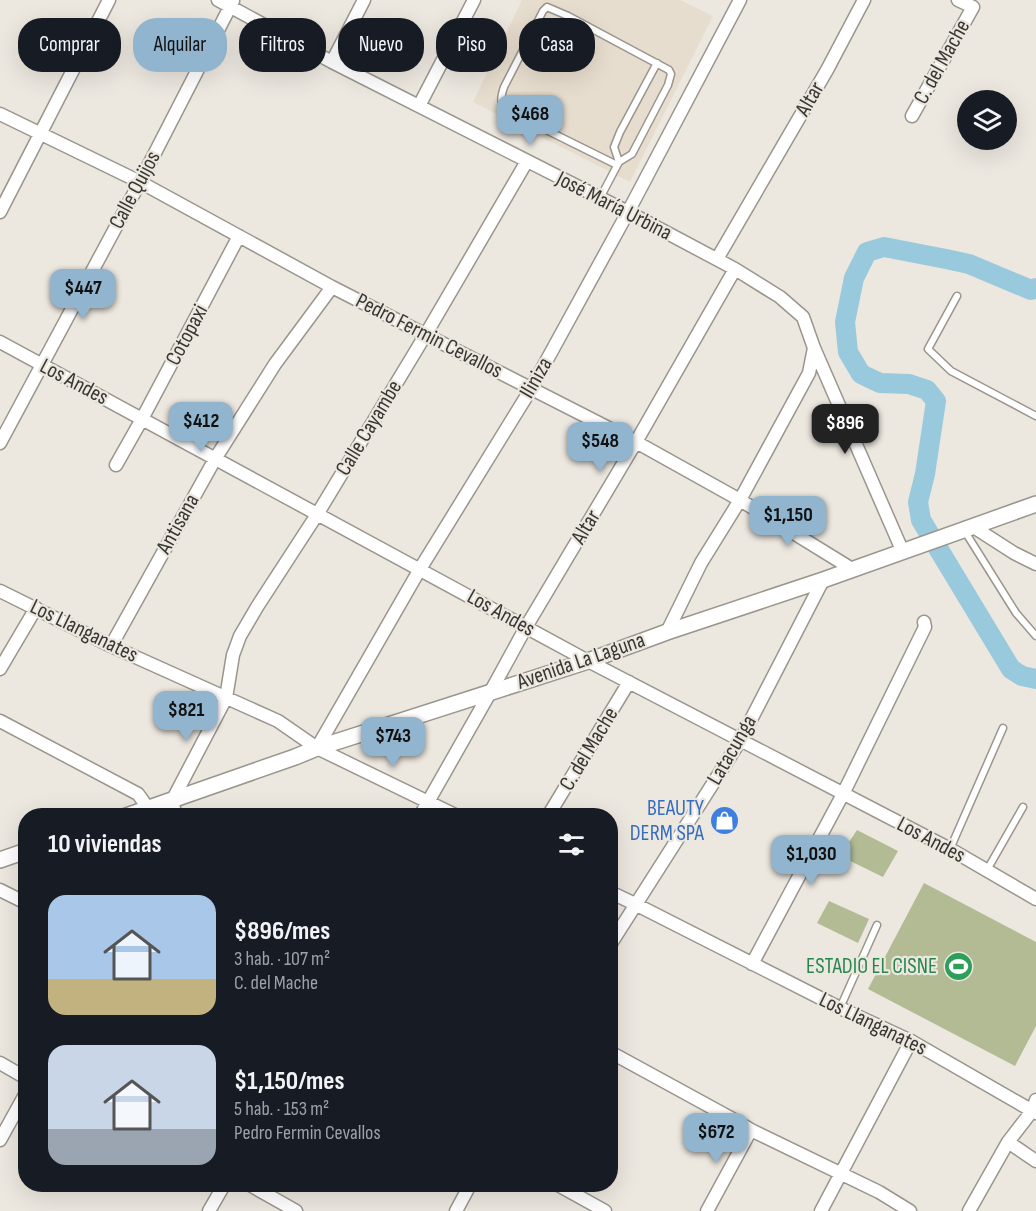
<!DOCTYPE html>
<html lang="es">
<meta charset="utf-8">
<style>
:root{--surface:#171b24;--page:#20242c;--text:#f1f3f6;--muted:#9ea1a6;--accent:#91b5ce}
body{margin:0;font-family:"Sofia Sans Condensed",sans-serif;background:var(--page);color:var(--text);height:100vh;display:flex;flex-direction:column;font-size:22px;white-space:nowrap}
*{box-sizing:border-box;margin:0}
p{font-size:20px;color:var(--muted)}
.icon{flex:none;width:33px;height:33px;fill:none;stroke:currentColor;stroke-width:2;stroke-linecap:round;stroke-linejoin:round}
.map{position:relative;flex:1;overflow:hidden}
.panel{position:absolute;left:18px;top:808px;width:600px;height:384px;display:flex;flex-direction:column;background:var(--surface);border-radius:24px;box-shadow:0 6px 24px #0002}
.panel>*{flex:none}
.banner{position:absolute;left:18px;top:18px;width:600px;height:54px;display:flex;gap:12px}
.controls{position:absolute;left:957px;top:90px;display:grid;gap:12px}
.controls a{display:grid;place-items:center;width:60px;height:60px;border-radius:50%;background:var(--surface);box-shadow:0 6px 24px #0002;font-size:30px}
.price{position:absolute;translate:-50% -51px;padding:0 14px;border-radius:12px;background:var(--accent);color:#111;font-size:20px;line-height:39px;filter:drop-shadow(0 2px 3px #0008)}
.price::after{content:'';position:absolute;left:50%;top:36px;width:18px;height:14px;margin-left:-9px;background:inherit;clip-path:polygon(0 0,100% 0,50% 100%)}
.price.active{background:#222;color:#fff}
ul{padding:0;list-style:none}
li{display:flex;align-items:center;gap:18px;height:150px;padding:0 30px}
li span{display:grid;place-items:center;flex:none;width:168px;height:120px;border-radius:18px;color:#555}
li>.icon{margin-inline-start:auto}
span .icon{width:72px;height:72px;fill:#fffc;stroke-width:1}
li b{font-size:26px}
h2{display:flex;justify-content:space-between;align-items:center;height:72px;padding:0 30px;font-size:26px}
.pill{padding:0 21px;border-radius:24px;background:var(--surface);box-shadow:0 6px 24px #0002;font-size:21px;line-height:54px}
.pill.active{background:var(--accent);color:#111}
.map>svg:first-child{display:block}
.built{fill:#e7ddce}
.green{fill:#b2bb93}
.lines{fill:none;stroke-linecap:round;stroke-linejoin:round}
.river{stroke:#98c9dd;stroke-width:20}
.service-casing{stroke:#9a958d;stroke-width:9}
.minor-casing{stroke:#9a958d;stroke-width:15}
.tertiary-casing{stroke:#9a958d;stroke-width:18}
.service{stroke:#fff;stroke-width:6}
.minor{stroke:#fff;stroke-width:12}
.tertiary{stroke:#fff;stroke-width:15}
.labels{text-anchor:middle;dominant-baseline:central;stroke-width:4.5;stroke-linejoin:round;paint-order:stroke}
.street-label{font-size:22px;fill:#393733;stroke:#ece7df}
.shop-label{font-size:22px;fill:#366cbe;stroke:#ece7df;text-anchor:end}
.leisure-label{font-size:22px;fill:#27864d;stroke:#ece7df;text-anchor:end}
</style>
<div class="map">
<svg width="1036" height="1211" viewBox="0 0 1036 1211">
<rect width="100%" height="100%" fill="#ece7df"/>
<!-- built -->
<path class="built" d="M522,0H680L713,16L630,182L473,102Z"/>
<!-- green -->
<path class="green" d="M857,830L898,851L883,877L840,856Z
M924,883L1036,942V1026L1015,1066L868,989Z
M829,901L869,919L858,943L817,923Z"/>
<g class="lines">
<!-- river -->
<path class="river" d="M1036,288L1031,290L969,264L946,259L884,247L867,252L854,278L845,322L848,352L861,374L880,383L909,384L927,390L936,401L925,474L918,502L921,520L1011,669L1022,676L1036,679"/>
<defs>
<path id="service" d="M619,162L614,147L620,132L657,63
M600,198L619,162L632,154L668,85L671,74L669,70L568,16L547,7L543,11L504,87C499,102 500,103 512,113L617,165
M957,296L928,349L951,371L1036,416
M964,530L1016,613L1036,636
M950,849L1003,728
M987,870L1023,807
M840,1008L877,925"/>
<path id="minor" d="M218,0L332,62L628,212L735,269L780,297L803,317L814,348L902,550
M332,62L364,0
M419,106L474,0
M0,114L140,182L332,287L636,442L740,500L852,569
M912,116L973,7L958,0
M0,212L109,0
M717,259L827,70L864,0
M0,342L588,661L950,849L1036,899
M0,443L140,182L233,1
M116,465L142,419L239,236
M972,526L1014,553L1036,564
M0,591L111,646L278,721L317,748L457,816
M667,632L701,563L740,500L809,373L814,348
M111,646L215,459L275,364L332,287
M0,669L36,608
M0,721L138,794L148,808
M317,748L420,569L531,389L628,212L740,0
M176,816L172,801L226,698L233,655L240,636L257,607L318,513L426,334L527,161
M420,816L491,691L526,627L636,442L735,269
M548,816L629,682
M0,890L26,903
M610,892L637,905L840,1008L911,1041L1036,1113
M610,945L740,741L823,580
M752,964L843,794L925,627L924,622
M610,1052L729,1117L751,1130L879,1192L910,1211
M0,1063L26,1078
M0,1140L26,1093
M1008,1142L1036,1161
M250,1185L296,1211
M558,1185L605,1211
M209,1211L224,1185
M456,1211L470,1185
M707,1211L751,1130
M821,1211L911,1041
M969,1211L1008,1142L1032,1111L1036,1100"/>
<path id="tertiary" d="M126,816L295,757L317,748L588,661L667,632L823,580L1036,504
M0,860L26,851"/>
</defs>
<!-- service casing -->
<use href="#service" class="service-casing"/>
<!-- minor casing -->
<use href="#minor" class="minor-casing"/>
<!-- tertiary casing -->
<use href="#tertiary" class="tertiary-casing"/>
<!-- service -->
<use href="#service" class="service"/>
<!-- minor -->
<use href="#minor" class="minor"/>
<!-- tertiary -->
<use href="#tertiary" class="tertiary"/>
</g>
<!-- icons -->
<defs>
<symbol id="shop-disc" viewBox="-11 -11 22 22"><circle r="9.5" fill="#3f7fe0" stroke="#ece7df"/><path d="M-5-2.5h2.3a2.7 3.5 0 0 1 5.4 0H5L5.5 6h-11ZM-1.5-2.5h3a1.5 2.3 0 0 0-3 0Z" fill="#fff"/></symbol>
<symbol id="stadium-disc" viewBox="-11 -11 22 22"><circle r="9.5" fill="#2e9e5b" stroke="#ece7df"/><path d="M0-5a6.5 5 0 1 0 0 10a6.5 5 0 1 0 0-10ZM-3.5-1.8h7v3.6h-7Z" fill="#fff"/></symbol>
</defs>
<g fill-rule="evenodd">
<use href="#shop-disc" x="708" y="804" width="33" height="33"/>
<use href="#stadium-disc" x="942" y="950" width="33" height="33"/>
</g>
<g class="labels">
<!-- street labels -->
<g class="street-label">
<text transform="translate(942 62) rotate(-61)">C. del Mache</text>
<text transform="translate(810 99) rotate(-60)">Altar</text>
<text transform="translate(135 190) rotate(-62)">Calle Quijos</text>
<text transform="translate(614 206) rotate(27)">José María Urbina</text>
<text transform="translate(187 335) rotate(-62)">Cotopaxi</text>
<text transform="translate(429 336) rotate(27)">Pedro Fermin Cevallos</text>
<text transform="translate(536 378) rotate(-60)">Iliniza</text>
<text transform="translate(74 382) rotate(28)">Los Andes</text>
<text transform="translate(369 428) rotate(-59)">Calle Cayambe</text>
<text transform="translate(178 524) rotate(-61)">Antisana</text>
<text transform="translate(586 527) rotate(-59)">Altar</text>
<text transform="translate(501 613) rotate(29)">Los Andes</text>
<text transform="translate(84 631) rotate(26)">Los Llanganates</text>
<text transform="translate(581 661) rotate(-19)">Avenida La Laguna</text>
<text transform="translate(589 749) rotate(-59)">C. del Mache</text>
<text transform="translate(732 750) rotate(-60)">Latacunga</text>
<text transform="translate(931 840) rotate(28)">Los Andes</text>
<text transform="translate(873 1024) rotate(26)">Los Llanganates</text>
</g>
<!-- shop labels -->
<g class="shop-label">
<text x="704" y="808">BEAUTY<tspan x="704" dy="25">DERM SPA</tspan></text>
</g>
<!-- leisure labels -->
<g class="leisure-label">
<text x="937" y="966">ESTADIO EL CISNE</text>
</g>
</g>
</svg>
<div class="controls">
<a><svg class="icon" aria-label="layers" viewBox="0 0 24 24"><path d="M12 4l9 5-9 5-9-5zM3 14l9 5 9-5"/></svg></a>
</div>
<b class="price" style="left:530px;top:146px">$468</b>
<b class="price" style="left:83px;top:320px">$447</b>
<b class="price" style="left:201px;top:453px">$412</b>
<b class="price active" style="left:845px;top:455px">$896</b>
<b class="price" style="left:600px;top:473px">$548</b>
<b class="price" style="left:788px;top:547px">$1,150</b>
<b class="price" style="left:186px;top:742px">$821</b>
<b class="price" style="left:393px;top:768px">$743</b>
<b class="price" style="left:811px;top:886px">$1,030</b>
<b class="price" style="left:716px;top:1164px">$672</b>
<div class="banner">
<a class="pill">Comprar</a>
<a class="pill active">Alquilar</a>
<a class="pill">Filtros</a>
<a class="pill">Nuevo</a>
<a class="pill">Piso</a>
<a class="pill">Casa</a>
</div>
<section class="panel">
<h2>10 viviendas<svg class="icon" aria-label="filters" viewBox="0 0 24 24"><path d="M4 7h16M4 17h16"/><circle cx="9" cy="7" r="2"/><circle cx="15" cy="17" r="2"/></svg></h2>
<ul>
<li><span style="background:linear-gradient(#a9c7e8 70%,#c2b280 0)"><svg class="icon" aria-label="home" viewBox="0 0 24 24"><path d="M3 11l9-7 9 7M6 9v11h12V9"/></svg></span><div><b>$896/mes</b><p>3 hab. · 107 m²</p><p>C. del Mache</p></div></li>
<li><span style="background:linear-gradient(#c9d6e8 70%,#9aa5b1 0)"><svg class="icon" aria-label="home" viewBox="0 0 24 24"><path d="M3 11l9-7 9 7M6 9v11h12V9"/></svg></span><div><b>$1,150/mes</b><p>5 hab. · 153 m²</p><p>Pedro Fermin Cevallos</p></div></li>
</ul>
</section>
</div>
